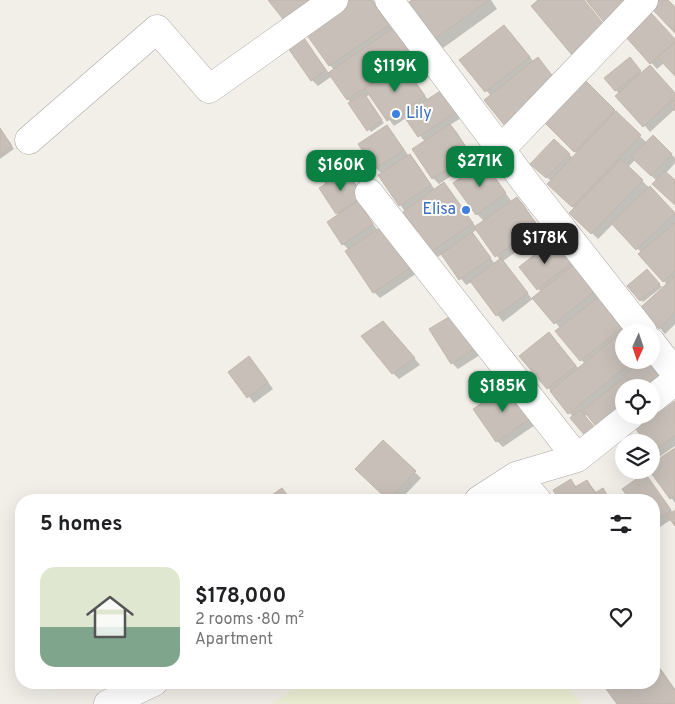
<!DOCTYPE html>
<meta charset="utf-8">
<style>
:root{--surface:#fff;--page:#f2f2f2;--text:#202124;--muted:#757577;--line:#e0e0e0;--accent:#0b8043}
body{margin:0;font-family:Overpass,sans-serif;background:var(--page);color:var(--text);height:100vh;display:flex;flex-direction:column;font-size:19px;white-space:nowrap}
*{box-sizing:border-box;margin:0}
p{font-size:16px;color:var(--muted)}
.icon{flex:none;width:28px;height:28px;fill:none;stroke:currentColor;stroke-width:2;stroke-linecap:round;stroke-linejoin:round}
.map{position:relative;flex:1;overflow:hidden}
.panel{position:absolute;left:15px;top:494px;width:645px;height:195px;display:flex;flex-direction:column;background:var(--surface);border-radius:20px;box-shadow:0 5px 20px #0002}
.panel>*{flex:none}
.needle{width:32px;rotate:183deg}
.controls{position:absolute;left:615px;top:324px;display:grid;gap:10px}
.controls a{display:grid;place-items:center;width:45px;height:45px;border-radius:50%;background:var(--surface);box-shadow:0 5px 20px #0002;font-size:25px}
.price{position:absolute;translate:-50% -42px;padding:0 11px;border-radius:10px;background:var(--accent);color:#fff;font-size:16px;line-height:32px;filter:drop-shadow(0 1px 2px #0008)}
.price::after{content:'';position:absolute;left:50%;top:30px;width:15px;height:11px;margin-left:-8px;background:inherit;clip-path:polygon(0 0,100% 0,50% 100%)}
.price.on{background:#222;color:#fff}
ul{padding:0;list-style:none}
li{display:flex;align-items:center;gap:15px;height:125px;padding:0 25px}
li+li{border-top:1px solid var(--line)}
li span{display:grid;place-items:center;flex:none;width:140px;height:100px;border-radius:15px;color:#555}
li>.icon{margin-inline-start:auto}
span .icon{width:60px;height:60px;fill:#fffc;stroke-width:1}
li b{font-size:21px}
h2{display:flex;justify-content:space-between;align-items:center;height:60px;padding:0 25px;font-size:21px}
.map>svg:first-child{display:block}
.farmland{fill:#eef0d5}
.shadow{fill:#0003;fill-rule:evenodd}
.building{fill:#c7bfb8;stroke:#c4b6ab}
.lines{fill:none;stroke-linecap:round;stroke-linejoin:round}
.minor-casing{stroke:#a9a9a9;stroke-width:29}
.minor{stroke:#fff;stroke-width:28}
.shop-dot{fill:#3f7fe0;stroke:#fff;stroke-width:2}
.labels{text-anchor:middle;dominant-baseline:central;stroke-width:4;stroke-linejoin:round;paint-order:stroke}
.shop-label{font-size:16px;fill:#366cbe;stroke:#fff;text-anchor:start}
</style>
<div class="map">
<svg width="675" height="704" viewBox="0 0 675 704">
<rect width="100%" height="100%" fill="#f2efe9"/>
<!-- farmland -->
<path class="farmland" d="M302,683H564L581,704H272Z"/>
<!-- shadow -->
<path class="shadow" d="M352,0H373L417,62L407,69L428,100L441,91L461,118L450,125L456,131L475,160L439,184L433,178L425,142L406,118L394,126L370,94L366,97L384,123L371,132L332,76L318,86L312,80L288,45L301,37L329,73L334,70L330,65Z
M414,0H491L497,9L443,48L434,39Z
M510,32L534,62L491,96L461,60Z
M627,36L675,41V75L664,63L657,69Z
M632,62L642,74L675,94V109L650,132L606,78Z
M586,83L647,143L653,137L675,158V163L666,173L675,182V204L657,181L635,160L628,167L675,213V324L665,334L660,328L667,285L642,253L613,224L598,239L571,213L575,209L549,184L551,181L532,164L554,141L573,158L577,154L546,122Z
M387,126L409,156H410L416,162L435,190L444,184L476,227L484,221L477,214L484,164L512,202L517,198L523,204L543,233L503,261L532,299L541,292L521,267L559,248L600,297L597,300L626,332H624V360H650L663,376L649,388H638L631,379L624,388L585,416L573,417L521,356L554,339L579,369L585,364L557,332L561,329L534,298L503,322L472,282L466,285L442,254L438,257L432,251L380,175L382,174L376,168ZM478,229L500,260L495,264L472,233Z
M0,129L14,149L0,159Z
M335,160L344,173L346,172L352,178L368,203L362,207L378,231L417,273L380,298L374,292L349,250L343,244L339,215L321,189L326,185L315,169Z
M647,271L662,287L643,302L629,286Z
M389,328L420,365L399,379L393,373Z
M431,330L483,353L458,369L452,363Z
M255,364L273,389L254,403L229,372Z
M510,385L538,423L503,447L497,441Z
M675,403V446L659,457L651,448V442H647L637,429Z
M383,442L421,478L400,500H390L357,469Z
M675,449V503L651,470Z
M645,474L673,513L675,511V524L672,519L654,531V500H631Z
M571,481L577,487L587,481L597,493L603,490L611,500H560Z
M654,659L675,689V704H618L654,682Z"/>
<!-- building -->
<path class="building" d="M268,0H319L290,28Z
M350,0H371L389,25L329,66L304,31Z
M412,0H489L433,40L406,4Z
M538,0H584L606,27L572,55L531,6Z
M586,0H632L604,22Z
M659,0H668L675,7V33L651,8Z
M651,13L675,39V42L650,64L625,36Z
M504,25L530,57L485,92L459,60Z
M393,28L412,56L347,100L328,73Z
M302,35L326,70L311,81L286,45Z
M675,42V76L657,57Z
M538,57L558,83L505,126L484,100Z
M630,57L641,71L615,91L604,78Z
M403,64L425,96L387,121L365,89Z
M650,65L675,93V97L643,127L615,96Z
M586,81L615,110L574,152L544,122Z
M442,90L456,112L418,137L403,115Z
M364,93L382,120L367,131L348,103Z
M675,100V111L669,105Z
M616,111L641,135L572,207L547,184Z
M450,124L470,153L432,179L412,149Z
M387,125L404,150L375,169L358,144Z
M0,128L12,146L0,155Z
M653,135L672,154L651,176L631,157Z
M554,139L570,154L546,178L530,164Z
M410,154L431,185L399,206L378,175Z
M333,156L342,169L322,182L313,169Z
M621,159L643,180L591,234L569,213Z
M484,162L506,193L476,215L453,183Z
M346,171L363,196L336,214L319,188Z
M665,171L675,180V205L652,184Z
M444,182L473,223L431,252L403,212Z
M650,186L675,213L636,250L611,223Z
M517,197L538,226L495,257L474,227Z
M358,201L373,224L342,245L327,222Z
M675,223V271L663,282L638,254Z
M384,225L412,267L373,293L345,251Z
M472,232L491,258L459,280L441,254Z
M553,240L571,263L537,290L519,267Z
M501,258L528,293L496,316L470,281Z
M574,264L595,291L554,324L532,298Z
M647,269L660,284L640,301L627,286Z
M675,276V312L659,329L640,308Z
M597,298L622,328L580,361L555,331Z
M457,312L478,346L451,364L429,329Z
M383,321L415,358L392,374L361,336Z
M549,332L576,366L547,389L519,356Z
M622,332L624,334V360H634L568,414L550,391Z
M249,356L268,382L247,398L228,372Z
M642,360H651L661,373L643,388H636L625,374Z
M625,377L634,388H624V415L603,435L583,410Z
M510,384L533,417L496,442L473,409Z
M675,401V436L652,452L651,442H645L636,429Z
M580,410L602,436L592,444L570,418Z
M383,440L416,471L388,500L355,469Z
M675,448V496L670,499L649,470H651V464Z
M645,473L671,510L654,522V500H630L622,489Z
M571,479L575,487L587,480L595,493L603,488L610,500H559L553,490Z
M282,488L291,500H270L268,498Z
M675,510V526L667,516Z
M654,661L675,691V704H617L606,689L615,682H654Z"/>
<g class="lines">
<defs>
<path id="minor" d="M389,0L526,183L643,332
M29,140L157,29L209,89L334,0
M501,149L644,0
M369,193L577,458
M651,342L675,373
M651,400L675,381
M516,476L537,500
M479,500L516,476L577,458L631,415
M108,704L154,682"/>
</defs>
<!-- minor casing -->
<use href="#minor" class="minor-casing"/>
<!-- minor -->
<use href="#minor" class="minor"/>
</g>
<!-- markers -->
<g class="shop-dot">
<circle cx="396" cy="114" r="5"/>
<circle cx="466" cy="210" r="5"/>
</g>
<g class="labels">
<!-- shop labels -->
<g class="shop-label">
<text x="406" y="114">Lily</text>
<text x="456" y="210" text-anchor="end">Elisa</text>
</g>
</g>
</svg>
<div class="controls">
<a><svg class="needle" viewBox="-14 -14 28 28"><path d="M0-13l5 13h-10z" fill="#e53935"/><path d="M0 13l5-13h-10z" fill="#757577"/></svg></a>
<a><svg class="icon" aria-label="locate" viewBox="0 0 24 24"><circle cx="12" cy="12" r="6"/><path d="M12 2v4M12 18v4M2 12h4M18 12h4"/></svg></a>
<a><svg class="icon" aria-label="layers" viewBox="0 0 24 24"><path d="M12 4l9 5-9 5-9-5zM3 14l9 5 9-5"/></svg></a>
</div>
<b class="price" style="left:395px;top:93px">$119K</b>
<b class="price" style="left:480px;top:188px">$271K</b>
<b class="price" style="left:341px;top:192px">$160K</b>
<b class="price on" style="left:545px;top:265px">$178K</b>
<b class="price" style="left:503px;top:413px">$185K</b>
<section class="panel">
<h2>5 homes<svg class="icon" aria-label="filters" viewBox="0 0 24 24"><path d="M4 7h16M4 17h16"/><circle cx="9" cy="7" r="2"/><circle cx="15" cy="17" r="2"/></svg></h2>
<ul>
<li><span style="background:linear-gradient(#dfe7d0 60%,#7fa58c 0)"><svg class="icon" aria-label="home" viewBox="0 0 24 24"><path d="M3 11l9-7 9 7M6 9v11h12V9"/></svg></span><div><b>$178,000</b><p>2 rooms · 80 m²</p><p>Apartment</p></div><svg class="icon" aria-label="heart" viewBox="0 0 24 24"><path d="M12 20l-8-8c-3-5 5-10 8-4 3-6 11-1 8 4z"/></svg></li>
</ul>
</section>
</div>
